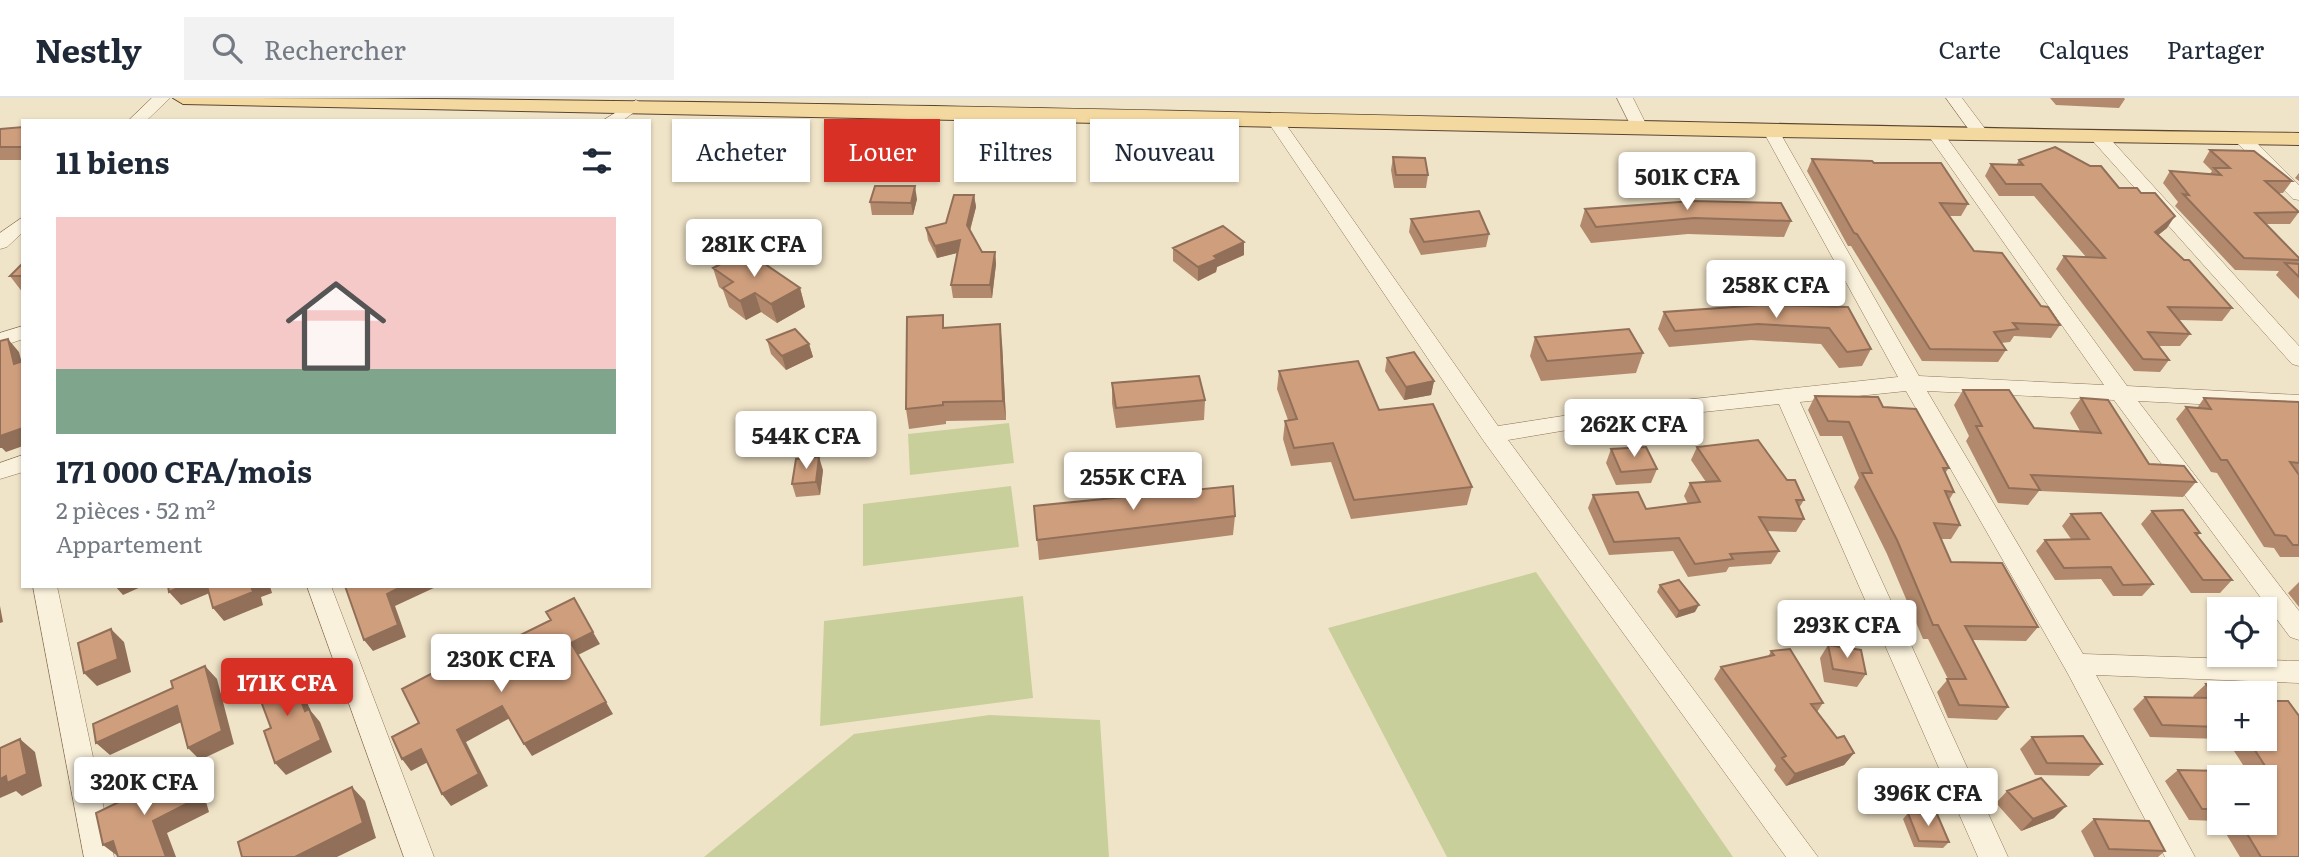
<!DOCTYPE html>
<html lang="fr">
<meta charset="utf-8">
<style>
:root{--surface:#fff;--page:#f2f2f3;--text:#1f2937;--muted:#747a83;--line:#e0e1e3;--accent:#d93025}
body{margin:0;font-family:Literata,serif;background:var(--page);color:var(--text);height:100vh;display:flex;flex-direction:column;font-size:26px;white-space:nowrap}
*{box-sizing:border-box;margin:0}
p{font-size:23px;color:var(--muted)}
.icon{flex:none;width:38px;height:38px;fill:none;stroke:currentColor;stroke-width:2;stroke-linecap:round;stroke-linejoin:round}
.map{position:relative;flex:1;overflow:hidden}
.side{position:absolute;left:21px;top:21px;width:630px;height:469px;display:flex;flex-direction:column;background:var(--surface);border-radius:0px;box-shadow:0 2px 5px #0004}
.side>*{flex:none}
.guide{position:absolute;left:672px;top:21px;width:665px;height:63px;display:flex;gap:14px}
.tools{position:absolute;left:2207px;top:499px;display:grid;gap:14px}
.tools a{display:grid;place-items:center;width:70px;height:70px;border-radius:0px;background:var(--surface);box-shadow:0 2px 5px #0004;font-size:35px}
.price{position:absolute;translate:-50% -60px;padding:0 16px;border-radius:7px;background:#fff;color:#222;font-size:23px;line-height:46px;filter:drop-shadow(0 2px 4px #0008)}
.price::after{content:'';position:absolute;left:50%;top:42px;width:21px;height:16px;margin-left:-10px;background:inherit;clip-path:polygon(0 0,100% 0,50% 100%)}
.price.selected{background:var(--accent);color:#fff}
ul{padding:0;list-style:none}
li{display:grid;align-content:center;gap:14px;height:371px;padding:0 35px}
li+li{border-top:2px solid var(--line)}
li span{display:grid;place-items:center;height:217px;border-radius:0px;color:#555}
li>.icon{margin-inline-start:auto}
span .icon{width:126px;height:126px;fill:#fffc;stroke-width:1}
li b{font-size:30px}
h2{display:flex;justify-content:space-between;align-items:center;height:84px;padding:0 35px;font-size:30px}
.pill{padding:0 24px;border-radius:0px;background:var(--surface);box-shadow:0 2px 5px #0004;font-size:24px;line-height:63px}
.pill.selected{background:var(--accent);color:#fff}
header{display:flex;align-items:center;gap:42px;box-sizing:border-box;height:98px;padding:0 35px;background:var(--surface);border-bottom:2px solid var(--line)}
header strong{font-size:33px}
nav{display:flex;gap:38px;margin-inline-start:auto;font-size:24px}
.search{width:490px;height:63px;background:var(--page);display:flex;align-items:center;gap:18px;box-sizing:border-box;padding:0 24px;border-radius:0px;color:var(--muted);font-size:26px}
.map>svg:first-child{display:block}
.green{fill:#c9cf9b}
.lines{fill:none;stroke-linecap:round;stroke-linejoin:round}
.minor-casing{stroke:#8d765c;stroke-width:1}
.major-casing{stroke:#5b4430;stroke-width:2}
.minor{fill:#faf1dc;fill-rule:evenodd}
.major{fill:#f3d9a0;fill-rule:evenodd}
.wall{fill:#b2896c;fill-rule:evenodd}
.shaded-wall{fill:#916f58}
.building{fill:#cf9f7d;stroke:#916f58;stroke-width:2}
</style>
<header>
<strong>Nestly</strong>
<div class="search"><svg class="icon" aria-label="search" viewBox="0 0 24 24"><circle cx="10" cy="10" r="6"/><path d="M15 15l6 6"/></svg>Rechercher</div>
<nav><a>Carte</a><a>Calques</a><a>Partager</a></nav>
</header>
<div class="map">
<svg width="2299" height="759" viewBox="0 0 2299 759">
<rect width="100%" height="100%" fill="#f0e4c8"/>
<!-- green -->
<path class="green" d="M1009,325L1014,365L910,377L908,336Z
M1011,388L1019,449L863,468V406Z
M1536,474L1733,759H1447L1328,530Z
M1023,498L1033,600L820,628L824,523Z
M989,617L1100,622L1109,759H704L854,636Z"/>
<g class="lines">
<defs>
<path id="minor" d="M152,0H170L146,23H128Z
M1617,0H1633L1648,30L1646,34H1634Z
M1946,0H1962L1989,36L1987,40H1975Z
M636,2L644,7L622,23H602Z
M1274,16L1280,18L1498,328L1627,308L1898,279L1763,33L1771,28L1779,33L1919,278L2104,287L1928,37L1936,32L1942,33L2127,288L2299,297V311L2138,303L2299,513V542L2290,539L2114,302L1927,293L2083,556L2299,563V585L2096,577L2195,759H2165L2067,574L1906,293L1800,304L2008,759H1978L1779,306L1627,322L1508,342L1818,759H1786L1483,342L1266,21Z
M2098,33L2104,34L2299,248V268L2292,266L2092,42L2090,38Z
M2242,35L2248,36L2299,87V102L2293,101L2236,44L2234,40Z
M23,119V134L7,149L0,151V135Z
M23,228V241L0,249V235Z
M23,357V374L0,381V365Z
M33,488H57L114,759H84Z
M307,488H331L434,759H404Z"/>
<path id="major" d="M173,0C882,0 1590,26 2299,35V47L1770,39L183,6Z"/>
</defs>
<!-- minor casing -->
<use href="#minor" class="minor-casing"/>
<!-- major casing -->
<use href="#major" class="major-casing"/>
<!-- minor -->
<use href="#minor" class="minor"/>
<!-- major -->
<use href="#major" class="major"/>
</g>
<!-- wall -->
<path class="wall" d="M2050,0H2124L2125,1L2119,10L2056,7Z
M23,29V62H0V31Z
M2210,52L2292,83L2283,95H2278L2299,114L2290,126H2266L2299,160V201L2276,177L2279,173L2235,172L2175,108L2178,104L2163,85L2170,73L2210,76L2212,73L2203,64Z
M1393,59L1428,77L1426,90H1394L1391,72Z
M1812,61L1874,65L1968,106L1961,118H1949L1974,153L2041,208L2060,227L2051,240L2014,238L2010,244L2001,245L2006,252L1998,264L1922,263L1851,148H1848L1807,73Z
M2019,62L2119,90L2167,130L2158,137L2232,210L2222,223L2179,222L2190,236L2180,248H2158L2169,262L2160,274L2134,273L2056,171L2064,158L2086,159L2034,98H1999L1985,78L1991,66L2016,67Z
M2299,75V83L2295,80Z
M974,97L976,109L970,133L982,154H995L996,166L992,200H953L951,187L957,155L937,160L928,142L926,130L946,125Z
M917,101L913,117H872L870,104Z
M1585,111L1791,123L1784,139L1688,136L1591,145L1580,128Z
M1411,121L1489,136L1486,149L1421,157L1409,134Z
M1173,150L1244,157L1217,169L1216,174L1198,183L1173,163Z
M23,165V195L10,178Z
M713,170L800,190L805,209L777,225L761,214L746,222L729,209L723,192L719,189Z
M1848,209L1871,251L1862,268L1839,270L1821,246L1751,242L1669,249L1658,231L1664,214Z
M945,230L1002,245L1006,322L946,323V326L909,331L906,311Z
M1535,239L1643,255L1636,275L1541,283L1530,258Z
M767,242L809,246L813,259L786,272L771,256Z
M1387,260L1434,283L1431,297L1404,302L1385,273Z
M1279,273L1379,312L1472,389L1467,407L1351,421L1331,364L1291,368L1283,341L1285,323L1288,322L1277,291Z
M1112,285L1205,302L1204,322L1116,330L1112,305Z
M1963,292L2034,330L2080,333L2070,315L2081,300L2149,366L2196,384L2183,399L2039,393L2028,407L1998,405L1966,343L1969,338L1954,307Z
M1815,298L1883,309L1949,370L1945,375L1954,394L1949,402L1960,427L1951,441H1941L1951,464L2038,529L2026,543L1972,542L2008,609L1997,622L1948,620L1937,594L1948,581L1928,541H1923L1887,456L1854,389L1859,380L1842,338H1820L1808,312Z
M2204,300L2299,304V459H2280L2274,450L2264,449L2217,375L2211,374L2176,321L2186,309L2197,310Z
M1697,349L1787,382L1804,402L1799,410L1804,421L1796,434L1767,433L1779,453L1771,466L1729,469L1726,474L1688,479L1673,453L1609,457L1588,410L1593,397L1646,411L1688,406L1684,398L1690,385L1706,384L1691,362Z
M1611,351L1657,371L1651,385L1616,387L1606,365Z
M823,372L820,397L796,399L792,386Z
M1034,408L1235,418L1233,437L1039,462Z
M2152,413L2200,435L2197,438L2232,482L2220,495H2191L2141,426Z
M2071,416L2153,486L2142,498H2113L2101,481L2055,482L2036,453L2045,442L2071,441L2062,428Z
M2299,484V509L2288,495Z
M1660,487L1695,514L1676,520L1657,494Z
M1828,547L1866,576L1857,589L1824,584L1820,560Z
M1771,553L1823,605L1817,614L1837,640L1854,655L1844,667L1786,688L1774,672L1776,668L1714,581L1721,569L1768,559Z
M2206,586L2261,587L2299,759H2240L2219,724H2264L2219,679V724L2218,723L2189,722L2165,683L2178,672L2247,673L2232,650H2227L2221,641L2150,639L2133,611L2145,599L2194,600L2193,598ZM2219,595L2264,640H2219Z
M2032,639L2102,666L2089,678L2035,677L2020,651Z
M2007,693L2054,720L2021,733L1996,705Z
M1908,715L1949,744L1943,750L1914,749L1903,721Z
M2094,721L2165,753L2158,759H2094L2081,733Z"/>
<!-- shaded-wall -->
<path class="shaded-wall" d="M915,88L917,101L913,117L911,105Z
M974,97L976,109L968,139L967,127Z
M2175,118L2167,130L2147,146L2155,134Z
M960,142L961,154L937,160L935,148Z
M1244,144V157L1217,169L1216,174L1198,183V169L1214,158Z
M995,154L996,166L992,200L990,187Z
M800,190L805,209L777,225L771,206Z
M755,195L761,214L746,222L740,203Z
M1000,226L1002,245L1006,322L1003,303Z
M8,241L19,254L23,269L14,266Z
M809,246L813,259L786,272L782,258Z
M1434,283L1431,297L1404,302L1406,289Z
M23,330V348L6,354L2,350H0V338Z
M819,359L823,372L820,397L816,384Z
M115,488H143L123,497Z
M183,488H210L212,494L181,507L169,494Z
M251,488H270L272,495L261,499L263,507L224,523L213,510Z
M403,488H438L395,508L406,539L373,553L364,542L387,496Z
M1699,507L1695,514L1676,520L1679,513Z
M0,508L3,524L0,525Z
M111,531L124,544L131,574L97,588L84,575Z
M593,534L600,546L578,557L571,545Z
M205,568L217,581L234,646L200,662L188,650Z
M290,574L301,587L310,612L320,624L332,654L286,677L275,665L305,613Z
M606,604L613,616L532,658L524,646Z
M177,608L190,620L110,657L96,645Z
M502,608L510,620L466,644L488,688L451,708L442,696L457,632Z
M20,641L35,654L42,688L22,698L16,693L0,700V681Z
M421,651L430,663L411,673L402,661Z
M1854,655L1844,667L1786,688L1795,676Z
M187,671L200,683L209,714L167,735L176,759H166L153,723Z
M352,689L365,703L376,740L337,759H295Z
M2066,708L2054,720L2021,733L2033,721Z
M113,743L119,759L103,747Z"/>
<!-- building -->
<path class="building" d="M23,29V49H0V31Z
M2055,49L2090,68H2101L2119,90H2137L2141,95H2155L2175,118L2155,134L2184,162H2189L2232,210L2168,209L2190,236L2148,234L2169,262L2143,261L2064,158L2105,160L2041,86H2006L1991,66L2023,67L2019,62Z
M2210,52L2254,53L2292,83H2265L2299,114L2255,115L2299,160V162L2244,160L2183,96L2189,97L2170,73L2221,77L2214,70H2230Z
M1393,59L1425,60L1428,77H1396Z
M1812,61L1872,63L1874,65H1941L1968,106L1940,105L1974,153L2002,155L2041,208L2048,209L2060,227L2013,225L2018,231L1994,234L2006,252L1930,251L1857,136L1854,135Z
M875,88H915L911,105L870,104Z
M954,97H974L967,127L982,154H995L990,187H951L960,142L935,148L926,130L946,125Z
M1693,103L1781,105L1791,123L1694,120L1596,129L1585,111Z
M1479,113L1489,136L1424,144L1411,121Z
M1223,128L1244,144L1214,158L1217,161L1198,169L1173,150Z
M746,153L800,190L771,206L755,195L740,203L723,190L733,184L713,170Z
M23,165V178H10Z
M2285,165L2299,166V179Z
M1762,207L1848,209L1871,251L1847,254L1829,230L1758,226L1675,233L1664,214Z
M943,217V230L1000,226L1003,303L943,304V307L906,311L907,219Z
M795,231L809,246L782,258L767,242Z
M1629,231L1643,255L1547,263L1535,239Z
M8,241L14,266L23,263V330L0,338V243Z
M1414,254L1434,283L1406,289L1387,260Z
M1358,263L1379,312L1433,306L1472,389L1354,402L1333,345L1294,350L1285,323L1297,321L1279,273Z
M1199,278L1205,302L1116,310L1112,285Z
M1963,292H2009L2034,330L2101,335L2081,300L2108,302L2149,366L2184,368L2196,384L2031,377L2040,392L2009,390L1976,328H1982Z
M1815,298L1878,299L1883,309L1916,311L1949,370H1943L1954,394L1945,393L1960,427L1934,425L1951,464L2002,465L2038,529L1965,528L2008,609L1959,607L1947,581H1966L1938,527H1933L1897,442L1862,375H1872L1849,324L1828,323Z
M2204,300L2299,304V365L2290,364L2299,377V447H2293L2286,438L2275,437L2227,362H2221L2186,309L2211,311Z
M1758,342L1787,382H1795L1804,402H1796L1804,421L1759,419L1779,453L1730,456L1733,461L1695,466L1679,440L1614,444L1593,397L1638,394L1646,411L1700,404L1690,385L1720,383L1697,349Z
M1646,349L1657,371L1621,374L1611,351Z
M819,359L816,384L792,386L796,361Z
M1233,388L1235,418L1037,442L1034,408Z
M2183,412L2200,435H2195L2232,482H2203L2152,413Z
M2101,415L2153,486L2123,487L2111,469L2064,470L2045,442L2089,441L2071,416Z
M1679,482L1699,507L1679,513L1660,487Z
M168,488H183L169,494Z
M207,488H251L253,494L213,510Z
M345,488H403L387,496L398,527L364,542Z
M574,500L593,534L571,545L606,604L524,646L502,608L457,632L479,676L442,696L421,651L402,661L392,639L419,625L402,591L471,555L474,560L551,522L546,514Z
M111,531L118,561L84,575L78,545Z
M1828,547L1861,552L1866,576L1833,571Z
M1790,551L1823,605L1811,606L1837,640L1844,638L1854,655L1795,676L1782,660L1786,658L1721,569L1774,557L1771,553Z
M205,568L222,633L188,650L177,608L96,645L93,626L173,590L171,583Z
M290,574L305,613L309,611L321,642L275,665L264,633L271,630L256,590Z
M2206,586L2261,587L2271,603H2288L2299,618V759H2261L2240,724H2264V679H2219V711H2202L2178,672L2269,674L2247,640H2264V595H2219V629L2162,627L2145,599L2215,600Z
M2083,638L2102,666L2047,665L2032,639Z
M20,641L27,676L7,685L6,678L0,681V650Z
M187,671L196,701L153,723L166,759H118L113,743L103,747L96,715Z
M2041,680L2066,708L2033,721L2007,693Z
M352,689L363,725L295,759H242L238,744Z
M1908,715L1937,716L1949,744L1919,743Z
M2094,721L2149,723L2165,753L2109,751Z"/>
</svg>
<div class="tools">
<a><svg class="icon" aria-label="locate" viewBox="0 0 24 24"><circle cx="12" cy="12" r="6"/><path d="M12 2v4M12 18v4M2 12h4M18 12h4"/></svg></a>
<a>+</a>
<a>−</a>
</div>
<b class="price" style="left:1687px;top:114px">501K CFA</b>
<b class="price" style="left:754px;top:181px">281K CFA</b>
<b class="price" style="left:1776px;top:222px">258K CFA</b>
<b class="price" style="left:1634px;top:361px">262K CFA</b>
<b class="price" style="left:806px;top:373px">544K CFA</b>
<b class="price" style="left:1133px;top:414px">255K CFA</b>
<b class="price" style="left:1847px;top:562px">293K CFA</b>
<b class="price" style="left:501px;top:596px">230K CFA</b>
<b class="price selected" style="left:287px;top:620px">171K CFA</b>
<b class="price" style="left:144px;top:719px">320K CFA</b>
<b class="price" style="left:1928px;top:730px">396K CFA</b>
<div class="guide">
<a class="pill">Acheter</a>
<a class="pill selected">Louer</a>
<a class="pill">Filtres</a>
<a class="pill">Nouveau</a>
</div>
<section class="side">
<h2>11 biens<svg class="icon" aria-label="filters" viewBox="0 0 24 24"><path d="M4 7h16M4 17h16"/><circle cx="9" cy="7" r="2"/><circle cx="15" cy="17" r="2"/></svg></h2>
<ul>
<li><span style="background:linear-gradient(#f6c9c9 70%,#7fa58c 0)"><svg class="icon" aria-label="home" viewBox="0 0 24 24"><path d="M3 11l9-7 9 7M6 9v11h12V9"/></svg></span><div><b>171 000 CFA/mois</b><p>2 pièces · 52 m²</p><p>Appartement</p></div></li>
</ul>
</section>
</div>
